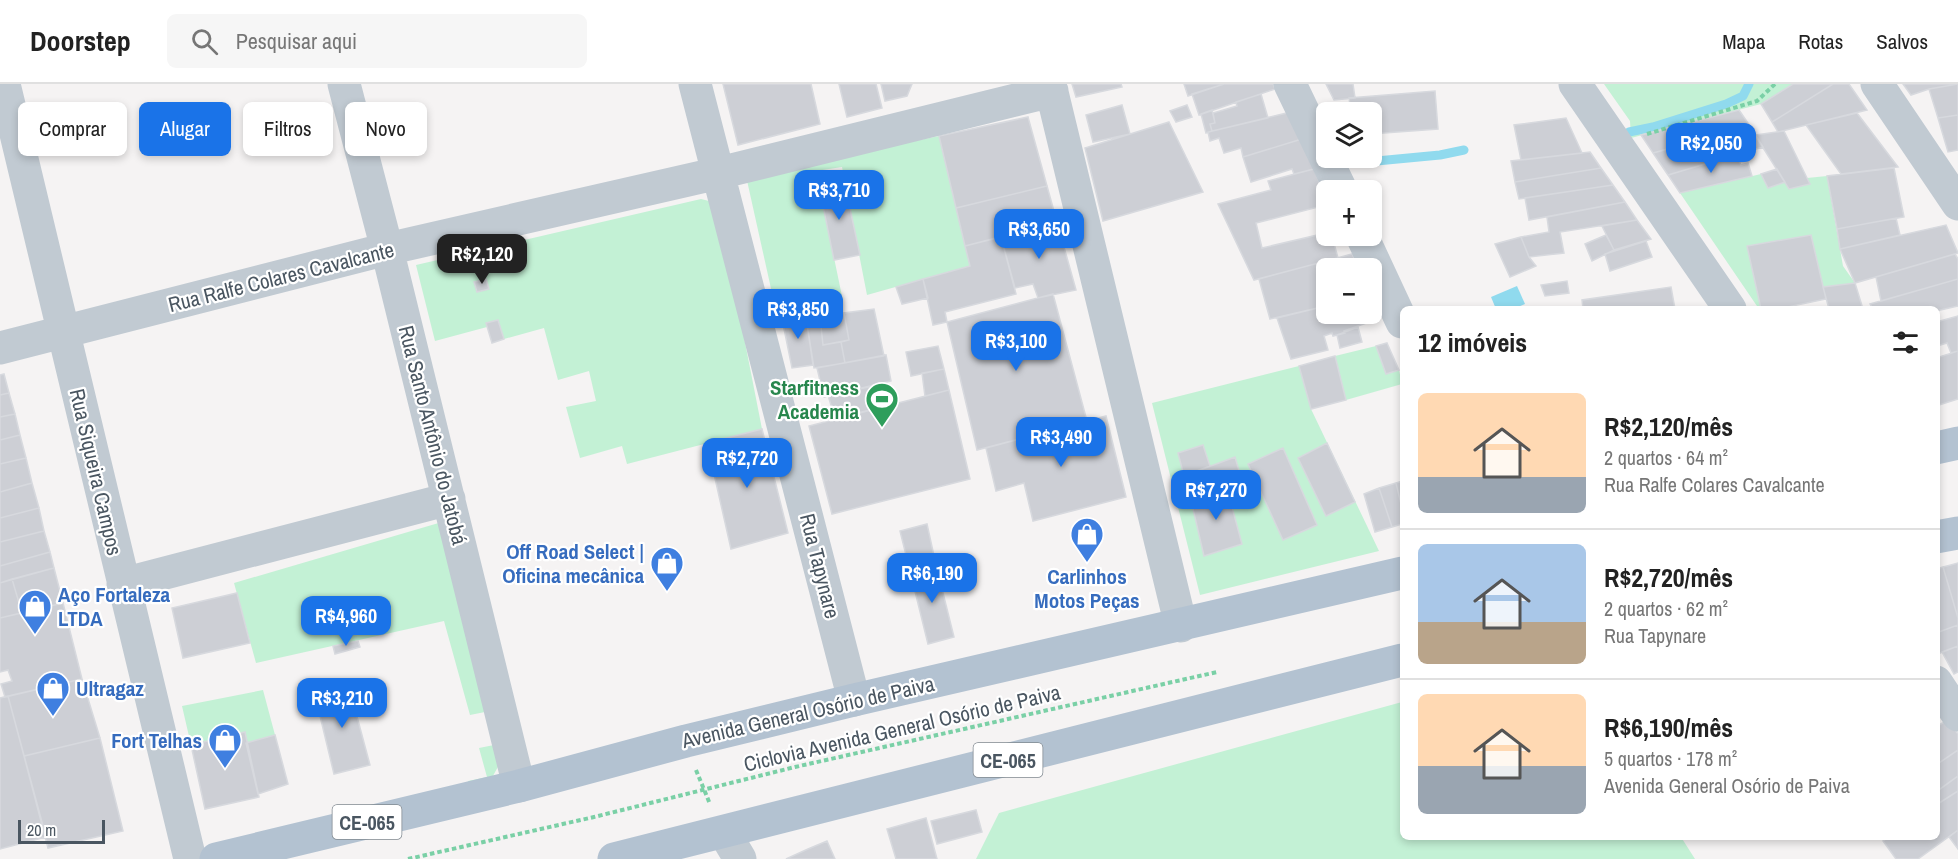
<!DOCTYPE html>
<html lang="pt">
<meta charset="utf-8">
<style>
:root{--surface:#fff;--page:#f6f6f6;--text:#222;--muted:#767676;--line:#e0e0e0;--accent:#1a73e8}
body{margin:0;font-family:"Archivo Narrow",sans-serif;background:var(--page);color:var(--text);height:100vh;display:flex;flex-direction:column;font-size:22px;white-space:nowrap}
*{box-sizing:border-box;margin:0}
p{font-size:20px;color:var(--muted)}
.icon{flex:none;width:33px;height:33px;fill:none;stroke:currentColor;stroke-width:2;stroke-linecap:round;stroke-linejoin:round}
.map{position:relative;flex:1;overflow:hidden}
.sheet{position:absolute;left:1400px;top:222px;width:540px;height:534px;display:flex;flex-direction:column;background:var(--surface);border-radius:9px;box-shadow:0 3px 9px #0003}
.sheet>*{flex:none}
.banner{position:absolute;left:18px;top:18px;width:570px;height:54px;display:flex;gap:12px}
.controls{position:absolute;left:1316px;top:18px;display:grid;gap:12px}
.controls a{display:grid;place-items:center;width:66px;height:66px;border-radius:9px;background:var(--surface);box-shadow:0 3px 9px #0003;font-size:30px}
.scale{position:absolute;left:18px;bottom:15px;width:87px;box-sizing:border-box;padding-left:6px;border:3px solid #4a5661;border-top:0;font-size:16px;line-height:21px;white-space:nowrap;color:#4a5661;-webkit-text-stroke:4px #fff;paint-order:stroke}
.price{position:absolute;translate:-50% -51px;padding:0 14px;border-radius:12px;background:var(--accent);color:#fff;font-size:20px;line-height:39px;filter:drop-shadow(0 2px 3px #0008)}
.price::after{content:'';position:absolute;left:50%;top:36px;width:18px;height:14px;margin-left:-9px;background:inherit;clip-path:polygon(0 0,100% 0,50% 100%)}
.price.active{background:#222;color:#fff}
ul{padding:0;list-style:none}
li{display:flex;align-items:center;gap:18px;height:150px;padding:0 18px}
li+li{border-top:2px solid var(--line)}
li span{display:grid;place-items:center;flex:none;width:168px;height:120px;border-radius:9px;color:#555}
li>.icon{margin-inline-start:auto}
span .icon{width:72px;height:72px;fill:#fffc;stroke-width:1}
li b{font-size:26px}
h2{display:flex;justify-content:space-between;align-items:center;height:72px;padding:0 18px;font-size:26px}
.tag{padding:0 21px;border-radius:9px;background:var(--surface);box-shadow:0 3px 9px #0003;font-size:21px;line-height:54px}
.tag.active{background:var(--accent);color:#fff}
header{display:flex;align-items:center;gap:36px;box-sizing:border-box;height:84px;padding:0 30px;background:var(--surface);border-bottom:2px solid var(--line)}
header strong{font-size:28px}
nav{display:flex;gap:33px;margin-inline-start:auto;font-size:21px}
.search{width:420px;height:54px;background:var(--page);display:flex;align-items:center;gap:15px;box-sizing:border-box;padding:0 21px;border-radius:9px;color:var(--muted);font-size:22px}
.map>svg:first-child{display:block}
.green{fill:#c3f1d5}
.water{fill:#90daee}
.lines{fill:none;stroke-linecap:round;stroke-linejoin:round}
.stream{stroke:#90daee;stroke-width:9}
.building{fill:#cdcfd5;stroke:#d7d9de;stroke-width:1.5}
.path{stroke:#7ad0a6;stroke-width:4;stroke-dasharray:4.5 3;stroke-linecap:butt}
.minor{stroke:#c1cad2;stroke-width:33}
.major{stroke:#b3c2d1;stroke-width:33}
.labels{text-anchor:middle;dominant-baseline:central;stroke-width:4.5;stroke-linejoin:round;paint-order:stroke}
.shield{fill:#fff;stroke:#808990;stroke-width:1.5}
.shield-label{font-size:20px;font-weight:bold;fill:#4a5661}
.street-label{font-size:21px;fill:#4a5661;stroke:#fff}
.leisure-label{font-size:21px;font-weight:bold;fill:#27864d;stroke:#fff;text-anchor:end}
.shop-label{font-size:21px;font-weight:bold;fill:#366cbe;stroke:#fff;text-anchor:end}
</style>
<header>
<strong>Doorstep</strong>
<div class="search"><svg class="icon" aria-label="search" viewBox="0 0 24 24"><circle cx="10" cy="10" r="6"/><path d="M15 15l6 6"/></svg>Pesquisar aqui</div>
<nav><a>Mapa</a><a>Rotas</a><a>Salvos</a></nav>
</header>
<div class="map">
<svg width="1958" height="775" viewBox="0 0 1958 775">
<rect width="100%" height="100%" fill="#f5f3f3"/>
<!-- green -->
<path class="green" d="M1604,0H1793L1761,20L1631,54L1630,37Z
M939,52L970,182L867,211L842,83L816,87L843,217L778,236L746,92Z
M1761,90L1768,103L1785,98L1789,104L1810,100L1807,94L1827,92L1843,182L1855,199L1823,203L1811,151L1747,162L1761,225H1759L1680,109Z
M701,115L709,117L720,131L762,345L627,380L622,362L580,374L566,323L596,317L589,287L558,296L544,244L504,255L498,236L486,239L487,243L435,257L416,181Z
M1376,262L1386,290L1399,286L1402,300L1346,316L1335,272Z
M1299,282L1311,325L1379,467L1200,511L1152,319Z
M442,438L490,627L470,631L444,537L256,579L234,499Z
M263,606L275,651L246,659L191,661L182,622Z
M1402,618V753H1681L1695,775H976L999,729Z
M494,661L499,681L489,699L467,703L468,697L487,693L479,664Z"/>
<!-- water -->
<path class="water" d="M1517,202L1525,220L1513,225H1496L1491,213Z"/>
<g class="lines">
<!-- stream -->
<path class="stream" d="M1629,48L1653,43L1726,20L1743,12L1749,0
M1366,78L1440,71L1464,66"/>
</g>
<!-- building -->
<path class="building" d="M723,0H811L820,40L738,61Z
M839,0H876L882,24L847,33Z
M881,0H912L907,12L885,17Z
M1072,0H1121L1122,3L1076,13Z
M1184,0H1224L1188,12Z
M1224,0H1273L1275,5L1199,31L1192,10Z
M1326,0H1353L1355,14L1334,16Z
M1793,0H1833L1772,38L1761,20Z
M1833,0H1849L1867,26L1778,48L1772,38Z
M1903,0H1958L1929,5L1911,11Z
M1958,0V31L1938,34L1929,5Z
M1435,7L1438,45L1371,50V28H1351L1349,14Z
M1261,10L1268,34L1212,47L1210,40L1215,39L1213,29L1237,22L1236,18Z
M1122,21L1130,50L1093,58L1086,31Z
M1187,21L1192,33L1176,38L1170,27Z
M1212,26L1215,39L1210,40L1212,47L1206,49L1201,30Z
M1739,26L1750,42L1653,69L1641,51Z
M1291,28L1302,55L1243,73L1241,64L1224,69L1219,54L1210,57L1208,48Z
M1857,29L1898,83L1841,90L1806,41Z
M1958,31V66L1948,68L1938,34Z
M1028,33L1047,102L956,124L939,52Z
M1566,34L1582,69L1521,76L1514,41Z
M1169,38L1203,108L1103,137L1085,64Z
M1750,42L1763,63L1717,76L1709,53Z
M1784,47L1807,94L1810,100L1789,105L1755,51Z
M1302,55L1314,85L1294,90L1292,85L1251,98L1243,73Z
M1683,61L1688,69L1703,65L1708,79L1668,91L1653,69Z
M1590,68L1601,84L1515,98L1511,77Z
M1736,71L1741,81L1748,79L1752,92L1680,109L1668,91Z
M1601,84L1613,101L1519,115L1515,98Z
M1894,84L1904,133L1837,145L1827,92Z
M1314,85L1326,115V121L1256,139L1262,164L1326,149V152H1332L1338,174L1254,196L1218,120L1271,106L1268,97Z
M1777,85L1785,98L1768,104L1761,90Z
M844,97L860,171L834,176L819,102Z
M1613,101L1625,118L1529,136L1525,114Z
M1047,102L1057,138L965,162L956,124Z
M1625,118L1637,136L1560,148L1564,169L1529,173L1521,153L1549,148L1547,133Z
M1896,134L1900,151L1840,165L1837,145Z
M1637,136L1651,155L1614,166L1602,142Z
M1057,138L1076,206L1038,214L1033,200L1015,204L1001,153Z
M1946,141L1958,169L1855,199L1840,165Z
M1606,151L1614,166L1592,177L1585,160Z
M1811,151L1826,215L1778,225H1761L1747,162Z
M1001,153L1016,210L945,228L947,238L933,241L923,195L970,182L965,162Z
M1521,153L1529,173L1536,182L1510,193L1495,160Z
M1646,157L1652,173L1610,187L1605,170Z
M1352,170L1359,184H1326V222L1270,235L1259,195Z
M1955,170L1958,175V195L1881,217L1876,193Z
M486,195L489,205L477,208L474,198Z
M923,195L928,214L902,220L896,203Z
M1958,195V222L1936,227V225H1873L1870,220Z
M1567,197L1569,209L1545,212L1541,201Z
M1855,199L1863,225H1829L1823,203Z
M1671,203L1675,225H1583L1582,216Z
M1053,210L1087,337L977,366L947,238Z
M1371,212H1375L1380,230L1371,233L1372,237L1344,247L1345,249L1333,252L1332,249L1324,252L1328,266L1291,275L1277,234L1326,222V230H1371Z
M874,225L884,272L845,279L841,258L849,256L844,229Z
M809,227L811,238L807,240L813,281L792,284L782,235Z
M844,229L849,256L823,261L820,233Z
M1958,232V267L1951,269L1947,259L1937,262L1936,238Z
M820,233L823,261L841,258L845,279L814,284L807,240L811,238V236Z
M498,236L504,255L492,259L486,239Z
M1358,243L1362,258L1340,264L1337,251Z
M1387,259L1399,286L1386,290L1376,262Z
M938,262L944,285L911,292L906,268Z
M1958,267V315L1936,322V274Z
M886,271L891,297L824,313L817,284Z
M1335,272L1346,316L1311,325L1299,282Z
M944,285L949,306L925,312L922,289Z
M4,290L9,309L0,311V291Z
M879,301L885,322L835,335L828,311Z
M949,306L970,395L832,430L809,342Z
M9,309L15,330L0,333V311Z
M15,330L20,351L0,356V333Z
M1106,332L1126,413L1033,437L1024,399L996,407L986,364Z
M762,345L788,449L731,465L707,359Z
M20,351L26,374L0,380V356Z
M1327,359L1355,418L1326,432L1298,374Z
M1203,361L1210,382L1184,392L1178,369Z
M1283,364L1317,441L1283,456L1248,380Z
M1235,373L1242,397L1190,412L1184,392Z
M26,374L32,399L0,408V380Z
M1402,397V424L1396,399Z
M32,399L39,424L0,434V408Z
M1396,399L1402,424V440L1392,443L1379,404Z
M1226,401L1242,460L1204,472L1190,412Z
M1379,404L1392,443L1375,448L1364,410Z
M39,424L44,447L0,458V434Z
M927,440L936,481L910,487L900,447Z
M44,447L50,468L0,482V458Z
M50,468L54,484L0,499V482Z
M1958,479V534L1943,483Z
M936,481L954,553L928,560L910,487Z
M1943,483L1958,534V541L1936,549V485Z
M54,484L63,519L22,529L12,495Z
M12,495L22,529L0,534V499Z
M237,509L250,559L183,574L172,524Z
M63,519L82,595L5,613L1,600L12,597L8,586L0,588V534Z
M1958,541V562L1938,570L1936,549Z
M358,557L360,563L335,570L333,562Z
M1958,562V588L1954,590L1942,568Z
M82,595L100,654L24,672L8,612Z
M348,599L370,681L334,690L314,607Z
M8,612L46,753L0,765V614Z
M1947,636L1958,650V666L1936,681V643Z
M245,648L259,713L205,725L191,661Z
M275,651L288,700L258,710L246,659Z
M100,654L123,747L48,764L24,672Z
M1958,666V692L1936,708V681Z
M1958,692V707L1936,721V708Z
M1958,707V746L1918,775H1896L1883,757L1889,753H1936V721Z
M976,726L982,748L937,760L931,737Z
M926,734L937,775H896L887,745Z
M1958,746V765L1949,753Z
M827,757L835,775H786L808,765Z"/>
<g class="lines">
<!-- path -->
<path class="path" d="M1647,50L1757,17L1775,0
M696,686L710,720
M408,775L594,733L795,683L1217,588"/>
<!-- minor -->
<path class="minor" d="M4,0L190,775
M344,0L387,165L519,702
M695,0L854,616
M1050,0L1181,542
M1290,0L1341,106
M1575,0L1730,225
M1877,0L1958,120
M1362,152L1402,238
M0,264L387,165L719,89L1052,7
M123,500L449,415
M1936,598L1958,631
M724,748L740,775"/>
<!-- major -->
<path class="major" d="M1936,364L1958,359
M1936,453L1958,449
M216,775L519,702L686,657L854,616L1402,489
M614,775L1402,576"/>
</g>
<!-- icons -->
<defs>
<symbol id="stadium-pin" viewBox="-11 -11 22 30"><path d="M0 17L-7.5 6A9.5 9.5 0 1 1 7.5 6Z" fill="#2e9e5b" stroke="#fff"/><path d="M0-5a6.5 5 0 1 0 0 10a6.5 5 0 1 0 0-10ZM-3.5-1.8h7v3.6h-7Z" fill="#fff"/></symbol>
<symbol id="shop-pin" viewBox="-11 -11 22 30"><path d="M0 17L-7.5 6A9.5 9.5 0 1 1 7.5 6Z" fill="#3f7fe0" stroke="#fff"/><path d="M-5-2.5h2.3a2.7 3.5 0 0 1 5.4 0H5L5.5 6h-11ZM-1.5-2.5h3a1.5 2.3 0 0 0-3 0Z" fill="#fff"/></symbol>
</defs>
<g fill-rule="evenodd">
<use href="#stadium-pin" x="863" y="296" width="38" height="52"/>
<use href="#shop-pin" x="1068" y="431" width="38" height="52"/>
<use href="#shop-pin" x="648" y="460" width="38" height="52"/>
<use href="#shop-pin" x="16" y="503" width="38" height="52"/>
<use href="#shop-pin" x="34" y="585" width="38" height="52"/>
<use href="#shop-pin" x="206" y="637" width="38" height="52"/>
</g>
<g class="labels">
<!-- shield labels -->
<g class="shield">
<rect x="973.5" y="659" width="69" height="34" rx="4.5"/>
<rect x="332.5" y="721" width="69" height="34" rx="4.5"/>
</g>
<g class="shield-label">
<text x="1008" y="676">CE-065</text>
<text x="367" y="738">CE-065</text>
</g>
<!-- street labels -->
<g class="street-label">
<text transform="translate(281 193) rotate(-14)">Rua Ralfe Colares Cavalcante</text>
<text transform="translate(433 351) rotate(76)">Rua Santo Antônio do Jatobá</text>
<text transform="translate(96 388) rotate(77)">Rua Siqueira Campos</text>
<text transform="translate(820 482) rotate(76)">Rua Tapynare</text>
<text transform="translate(808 628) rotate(-13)">Avenida General Osório de Paiva</text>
<text transform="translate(902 644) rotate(-13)">Ciclovia Avenida General Osório de Paiva</text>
</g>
<!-- leisure labels -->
<g class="leisure-label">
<text x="859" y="303">Starfitness<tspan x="859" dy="24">Academia</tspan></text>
</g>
<!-- shop labels -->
<g class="shop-label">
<text x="644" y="467">Off Road Select |<tspan x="644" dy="24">Oficina mecânica</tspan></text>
<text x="1087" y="492" text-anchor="middle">Carlinhos<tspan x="1087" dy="24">Motos Peças</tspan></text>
<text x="58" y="510" text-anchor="start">Aço Fortaleza<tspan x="58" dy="24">LTDA</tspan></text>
<text x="76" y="604" text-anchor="start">Ultragaz</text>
<text x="202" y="656">Fort Telhas</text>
</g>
</g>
</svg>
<div class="controls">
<a><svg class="icon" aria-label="layers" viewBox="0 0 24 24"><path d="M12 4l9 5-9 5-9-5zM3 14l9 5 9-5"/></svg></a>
<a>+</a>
<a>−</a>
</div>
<div class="scale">20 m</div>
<b class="price" style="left:1711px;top:90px">R$2,050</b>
<b class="price" style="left:839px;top:137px">R$3,710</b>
<b class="price" style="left:1039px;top:176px">R$3,650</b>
<b class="price active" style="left:482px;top:201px">R$2,120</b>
<b class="price" style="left:798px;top:256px">R$3,850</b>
<b class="price" style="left:1016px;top:288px">R$3,100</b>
<b class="price" style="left:1061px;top:384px">R$3,490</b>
<b class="price" style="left:747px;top:405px">R$2,720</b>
<b class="price" style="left:1216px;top:437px">R$7,270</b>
<b class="price" style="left:932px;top:520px">R$6,190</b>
<b class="price" style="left:346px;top:563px">R$4,960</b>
<b class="price" style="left:342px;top:645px">R$3,210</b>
<div class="banner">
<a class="tag">Comprar</a>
<a class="tag active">Alugar</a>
<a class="tag">Filtros</a>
<a class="tag">Novo</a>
</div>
<section class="sheet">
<h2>12 imóveis<svg class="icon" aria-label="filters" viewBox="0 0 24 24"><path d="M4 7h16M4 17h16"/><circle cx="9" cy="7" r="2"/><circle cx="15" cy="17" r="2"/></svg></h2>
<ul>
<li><span style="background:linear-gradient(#ffd9b3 70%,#9aa5b1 0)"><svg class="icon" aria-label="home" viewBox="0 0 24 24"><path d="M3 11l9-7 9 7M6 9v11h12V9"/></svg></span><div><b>R$2,120/mês</b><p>2 quartos · 64 m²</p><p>Rua Ralfe Colares Cavalcante</p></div></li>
<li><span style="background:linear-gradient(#a9c7e8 65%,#b9a48a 0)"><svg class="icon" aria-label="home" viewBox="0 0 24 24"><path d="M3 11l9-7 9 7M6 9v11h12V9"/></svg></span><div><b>R$2,720/mês</b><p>2 quartos · 62 m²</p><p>Rua Tapynare</p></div></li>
<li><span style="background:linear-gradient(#ffd9b3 60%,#9aa5b1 0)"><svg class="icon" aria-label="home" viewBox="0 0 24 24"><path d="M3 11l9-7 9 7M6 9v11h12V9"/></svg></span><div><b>R$6,190/mês</b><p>5 quartos · 178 m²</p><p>Avenida General Osório de Paiva</p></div></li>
</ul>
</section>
</div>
